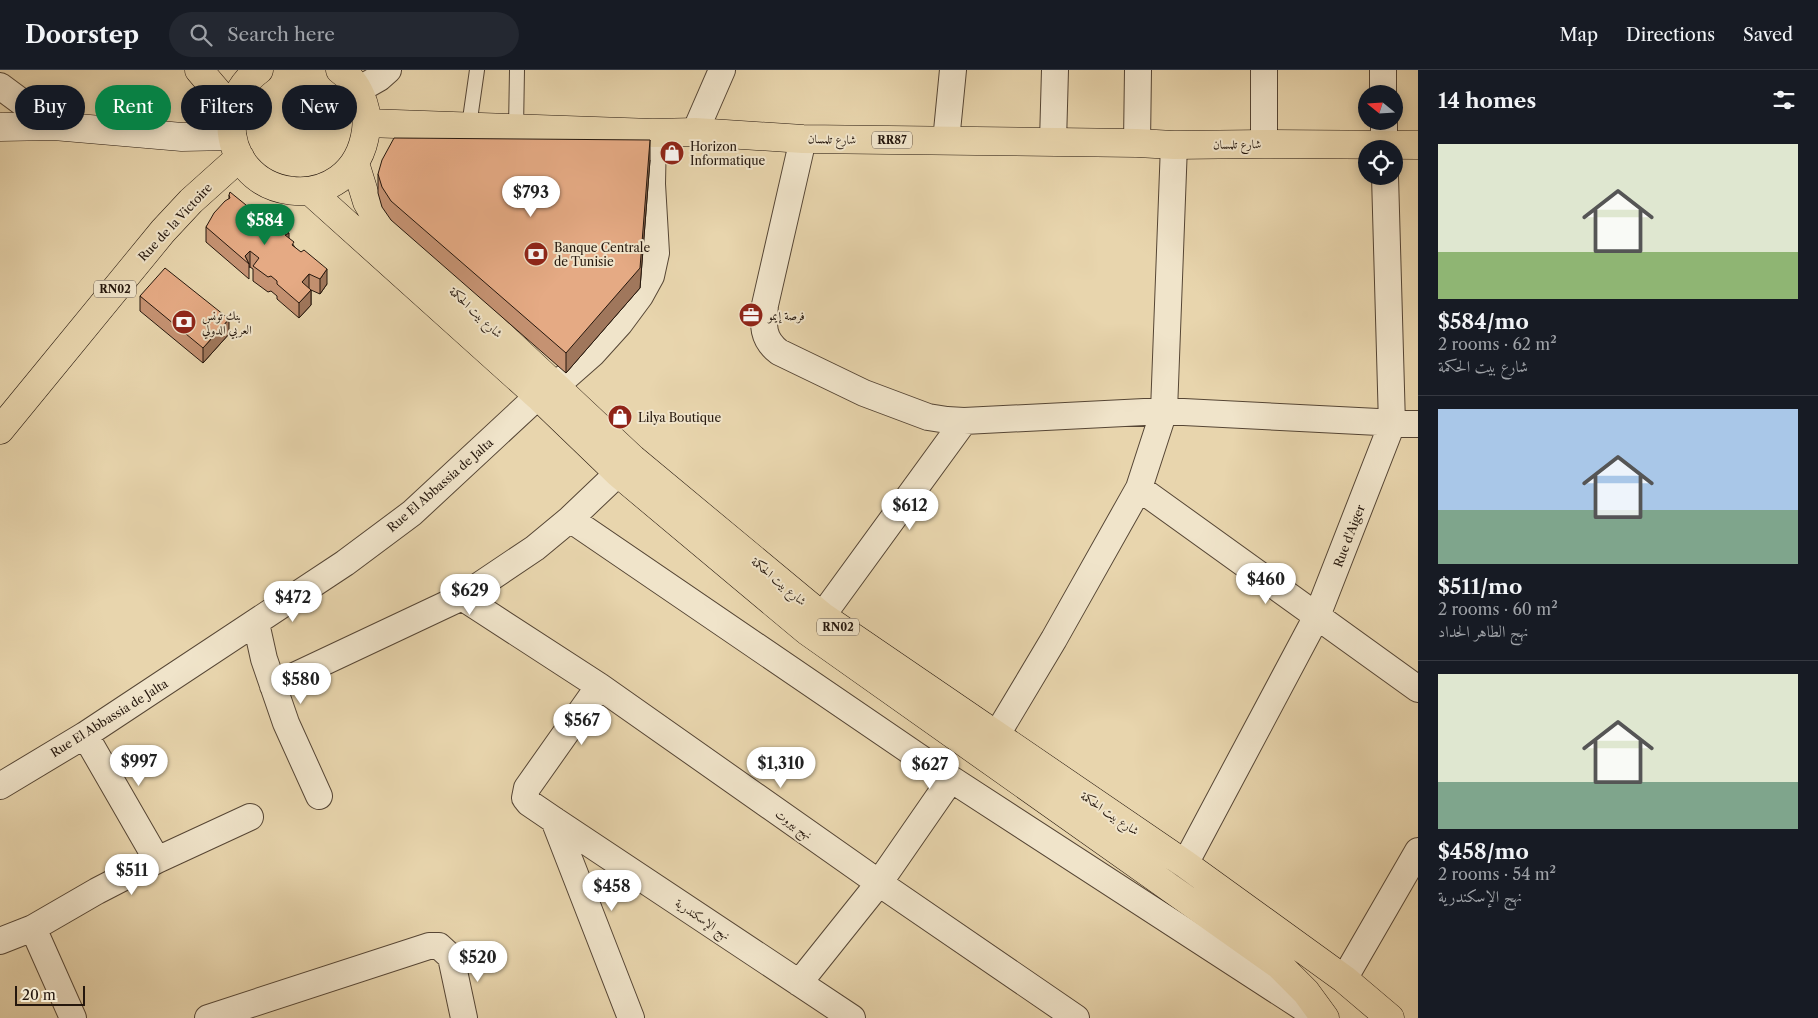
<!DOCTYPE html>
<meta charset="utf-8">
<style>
:root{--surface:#171b24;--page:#242831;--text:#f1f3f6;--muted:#9ea1a6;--line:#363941;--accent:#0b8043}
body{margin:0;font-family:"Libre Caslon Text",Amiri,serif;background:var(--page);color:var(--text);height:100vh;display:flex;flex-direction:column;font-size:19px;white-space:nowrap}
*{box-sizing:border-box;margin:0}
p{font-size:16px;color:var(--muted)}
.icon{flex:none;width:28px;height:28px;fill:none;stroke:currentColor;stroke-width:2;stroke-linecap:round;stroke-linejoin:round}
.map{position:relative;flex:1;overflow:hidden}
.sheet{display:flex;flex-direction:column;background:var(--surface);width:400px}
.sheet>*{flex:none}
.top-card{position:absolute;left:15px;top:15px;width:475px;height:45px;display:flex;gap:10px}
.needle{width:32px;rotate:288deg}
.fabs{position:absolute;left:1358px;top:15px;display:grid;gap:10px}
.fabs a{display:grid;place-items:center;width:45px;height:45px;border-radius:50%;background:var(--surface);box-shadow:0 2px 12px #0003;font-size:25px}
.scale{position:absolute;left:15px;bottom:12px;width:70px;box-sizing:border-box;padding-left:5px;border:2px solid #25170d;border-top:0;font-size:14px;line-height:18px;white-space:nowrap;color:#25170d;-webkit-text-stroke:4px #f0e4ca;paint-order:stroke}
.price{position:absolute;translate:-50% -42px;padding:0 11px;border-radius:18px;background:#fff;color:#222;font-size:16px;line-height:32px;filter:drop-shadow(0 1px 2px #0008)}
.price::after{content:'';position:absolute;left:50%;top:30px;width:15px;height:11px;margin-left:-8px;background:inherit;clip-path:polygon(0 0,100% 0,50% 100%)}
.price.current{background:var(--accent);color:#fff}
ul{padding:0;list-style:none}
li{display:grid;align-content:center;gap:10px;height:265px;padding:0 20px}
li+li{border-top:1px solid var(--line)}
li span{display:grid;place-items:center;height:155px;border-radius:0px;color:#555}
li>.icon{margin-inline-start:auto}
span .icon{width:90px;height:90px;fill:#fffc;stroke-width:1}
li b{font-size:21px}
h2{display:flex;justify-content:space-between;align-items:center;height:60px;padding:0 20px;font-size:21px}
.pill{padding:0 18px;border-radius:22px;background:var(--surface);box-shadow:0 2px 12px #0003;font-size:18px;line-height:45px}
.pill.current{background:var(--accent);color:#fff}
header{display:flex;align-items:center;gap:30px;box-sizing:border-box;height:70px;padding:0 25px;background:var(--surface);border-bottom:1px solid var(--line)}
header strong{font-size:24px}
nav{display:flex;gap:28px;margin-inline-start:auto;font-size:18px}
.search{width:350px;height:45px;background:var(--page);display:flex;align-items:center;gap:12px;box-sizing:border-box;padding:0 18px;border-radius:28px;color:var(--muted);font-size:19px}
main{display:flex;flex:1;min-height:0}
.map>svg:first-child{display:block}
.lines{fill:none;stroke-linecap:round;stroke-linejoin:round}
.lane-casing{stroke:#564635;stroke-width:16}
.street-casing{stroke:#564635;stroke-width:28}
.secondary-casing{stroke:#25170d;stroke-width:29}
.primary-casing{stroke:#25170d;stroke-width:29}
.lane{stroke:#f0e4ca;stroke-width:14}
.street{stroke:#f0e4ca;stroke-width:26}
.secondary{stroke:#f0e4ca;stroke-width:28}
.primary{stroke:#e8d5ad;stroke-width:28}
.wall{fill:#c59272;stroke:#25170d}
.shaded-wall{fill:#a0775c;stroke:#25170d}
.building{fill:#e5aa84;stroke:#25170d}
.labels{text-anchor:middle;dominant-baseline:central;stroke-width:4;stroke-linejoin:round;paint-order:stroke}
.shield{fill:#f0e4ca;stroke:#625446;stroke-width:1}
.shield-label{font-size:11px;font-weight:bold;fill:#25170d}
.street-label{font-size:12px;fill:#25170d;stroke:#f0e4ca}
.poi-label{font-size:12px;fill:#25170d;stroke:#f0e4ca;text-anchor:start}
</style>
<header>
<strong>Doorstep</strong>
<div class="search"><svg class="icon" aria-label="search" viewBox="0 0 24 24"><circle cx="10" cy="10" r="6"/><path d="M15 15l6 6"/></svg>Search here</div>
<nav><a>Map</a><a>Directions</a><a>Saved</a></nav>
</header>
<main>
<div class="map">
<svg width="1418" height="948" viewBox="0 0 1418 948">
<rect width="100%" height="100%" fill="#e8d5ad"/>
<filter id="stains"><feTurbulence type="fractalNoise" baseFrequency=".004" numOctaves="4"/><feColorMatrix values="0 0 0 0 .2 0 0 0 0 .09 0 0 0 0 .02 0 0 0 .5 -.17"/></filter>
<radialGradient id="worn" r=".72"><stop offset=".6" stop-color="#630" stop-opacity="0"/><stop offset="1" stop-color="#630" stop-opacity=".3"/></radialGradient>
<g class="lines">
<defs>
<path id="lane" d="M469,56L477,0
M516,58L517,0"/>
<path id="street" d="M1264,0V74
M1383,0V24
M0,16L54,56
M358,20L379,8L388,0
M1384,51V79
M695,62L722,0
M803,69L765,235C763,255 762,269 779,282L864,323L928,347L947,350L964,351L1164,341L1418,354
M946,71L953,0
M1053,72L1055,0
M1137,73L1138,0
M1139,418L1418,619
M570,449L951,709L1319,948
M462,527L599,616L879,813L1076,948
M822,546L964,351
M256,553L264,589L286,653L319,726
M273,616L462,527L535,478L570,449L633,389
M599,616L527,718L525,728L529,733L554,750L852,948
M85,665L157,790
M996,666L1054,569L1139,418L1164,341L1174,75
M0,716L85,665L345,493L412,443L538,326L567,306L592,284L620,253L640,226L651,206L656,183L652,114L653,63
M554,750L631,948
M1185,794L1317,546L1392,354L1385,106
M33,858L73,948
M0,871L33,858L97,821L157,790L250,747
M1344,909L1418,781
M799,913L879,813L951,709
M208,948L429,876H439L451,887L464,948"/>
<path id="secondary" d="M0,57L54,56L182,67L232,66"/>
<path id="primary" d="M199,0L233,40
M259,0C245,10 234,27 232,44C222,135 354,152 366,60C369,38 358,12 340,0
M367,53L653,63L695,62L803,69L1137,73L1174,75L1264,74L1418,75
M355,93L367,132L377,149L633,389L822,546L1185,794L1344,909L1390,948
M310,121L538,326L618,403L807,561L1279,895L1306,922L1325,948
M0,360L163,161L191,131L240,87"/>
</defs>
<!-- lane casing -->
<use href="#lane" class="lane-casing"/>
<!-- street casing -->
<use href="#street" class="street-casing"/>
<!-- secondary casing -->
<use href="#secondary" class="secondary-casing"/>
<!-- primary casing -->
<use href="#primary" class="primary-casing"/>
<!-- lane -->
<use href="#lane" class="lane"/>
<!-- street -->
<use href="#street" class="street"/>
<!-- secondary -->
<use href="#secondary" class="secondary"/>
<!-- primary -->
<use href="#primary" class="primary"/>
</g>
<!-- wall -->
<path class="wall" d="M650,90L640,218L566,303L391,150L382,137L378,123V104Z
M229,125L262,148L289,168L294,176L327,214L320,224L311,220V235L299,248L277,229V226L271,221L268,222L253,211V199L250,197H249V209L206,172V157L229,129Z
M140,226L229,264L203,293L140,241Z"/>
<!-- shaded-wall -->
<path class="shaded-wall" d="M650,70V90L640,218L566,303V283Z
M289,163V178L285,165Z
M250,181V197H249V194L245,186Z
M327,199V214L320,224V209Z
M309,204V219L302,212Z
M311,220V235L299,248V233Z
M229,249V264L203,293V278Z"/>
<!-- building -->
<path class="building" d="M394,68L650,70L640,198L566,283L391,131L382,117L378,104L382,90Z
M230,122L262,148L268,147L289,163L285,165L294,172L292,175L301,182L304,180L327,199L320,209L309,204L302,212L311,220L299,233L277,214V211L271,206L268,207L253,196L259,188L250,181L245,186L249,194L206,157L214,143L225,131L230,128L229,125Z
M165,198L229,249L203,278L140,226Z"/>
<!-- icons -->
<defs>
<symbol id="shop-disc" viewBox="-11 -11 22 22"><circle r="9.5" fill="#8f2418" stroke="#f0e4ca"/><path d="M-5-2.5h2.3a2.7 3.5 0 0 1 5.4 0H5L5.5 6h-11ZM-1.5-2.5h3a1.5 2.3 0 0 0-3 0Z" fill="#fff"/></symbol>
<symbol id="bank-disc" viewBox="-11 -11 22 22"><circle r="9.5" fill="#8f2418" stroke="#f0e4ca"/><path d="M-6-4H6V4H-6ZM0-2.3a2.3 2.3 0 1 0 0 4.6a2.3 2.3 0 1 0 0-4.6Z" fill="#fff"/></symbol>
<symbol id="office-disc" viewBox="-11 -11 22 22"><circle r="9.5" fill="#8f2418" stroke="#f0e4ca"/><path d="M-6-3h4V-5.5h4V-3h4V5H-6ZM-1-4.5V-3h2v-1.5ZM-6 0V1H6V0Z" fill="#fff"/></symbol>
</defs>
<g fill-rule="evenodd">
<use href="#shop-disc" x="658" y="69" width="28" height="28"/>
<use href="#bank-disc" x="522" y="170" width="28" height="28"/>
<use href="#office-disc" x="737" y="231" width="28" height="28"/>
<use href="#bank-disc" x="170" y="238" width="28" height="28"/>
<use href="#shop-disc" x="606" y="333" width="28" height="28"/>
</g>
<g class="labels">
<!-- shield labels -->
<g class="shield">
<rect x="872" y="61.5" width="40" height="17" rx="4"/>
<rect x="94" y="210.5" width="42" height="17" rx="4"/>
<rect x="817" y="548.5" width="42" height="17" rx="4"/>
</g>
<g class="shield-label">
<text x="892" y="70">RR87</text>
<text x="115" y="219">RN02</text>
<text x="838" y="557">RN02</text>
</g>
<!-- street labels -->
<g class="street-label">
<text transform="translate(832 69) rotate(1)">شارع تلمسان</text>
<text transform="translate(1237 74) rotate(-1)">شارع تلمسان</text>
<text transform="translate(175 152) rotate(-47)">Rue de la Victoire</text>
<text transform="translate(476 242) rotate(43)">شارع بيت الحكمة</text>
<text transform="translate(440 415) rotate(-41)">Rue El Abbassia de Jalta</text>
<text transform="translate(1349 466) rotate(-69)">Rue d'Aiger</text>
<text transform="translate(779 511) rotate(40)">شارع بيت الحكمة</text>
<text transform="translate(109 648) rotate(-32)">Rue El Abbassia de Jalta</text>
<text transform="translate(1110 743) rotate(34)">شارع بيت الحكمة</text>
<text transform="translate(794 754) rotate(35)">نهج بيروت</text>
<text transform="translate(703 849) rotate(34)">نهج الإسكندرية</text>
</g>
<!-- poi labels -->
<g class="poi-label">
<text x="690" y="76">Horizon<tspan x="690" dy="14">Informatique</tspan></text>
<text x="554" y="177">Banque Centrale<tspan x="554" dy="14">de Tunisie</tspan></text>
<text x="202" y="245">بنك تونس<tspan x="202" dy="14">العربي الدولي</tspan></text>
<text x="768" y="245">فرصة إيمو</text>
<text x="638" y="347">Lilya Boutique</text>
</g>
</g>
<rect width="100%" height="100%" filter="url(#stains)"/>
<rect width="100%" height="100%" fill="url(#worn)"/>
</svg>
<div class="fabs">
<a><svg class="needle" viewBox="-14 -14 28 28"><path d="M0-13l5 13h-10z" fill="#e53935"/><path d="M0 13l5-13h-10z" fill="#9ea1a6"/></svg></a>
<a><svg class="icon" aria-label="locate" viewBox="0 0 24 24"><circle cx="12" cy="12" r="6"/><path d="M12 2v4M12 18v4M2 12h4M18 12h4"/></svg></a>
</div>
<div class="scale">20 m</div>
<b class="price" style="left:531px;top:148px">$793</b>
<b class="price current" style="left:265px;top:176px">$584</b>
<b class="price" style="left:910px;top:461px">$612</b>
<b class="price" style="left:1266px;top:535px">$460</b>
<b class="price" style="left:470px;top:546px">$629</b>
<b class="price" style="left:293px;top:553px">$472</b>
<b class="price" style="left:301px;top:635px">$580</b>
<b class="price" style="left:582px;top:676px">$567</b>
<b class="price" style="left:139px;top:717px">$997</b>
<b class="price" style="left:781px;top:719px">$1,310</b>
<b class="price" style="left:930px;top:720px">$627</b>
<b class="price" style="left:132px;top:826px">$511</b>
<b class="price" style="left:612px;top:842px">$458</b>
<b class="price" style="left:478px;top:913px">$520</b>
<div class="top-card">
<a class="pill">Buy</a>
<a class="pill current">Rent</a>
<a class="pill">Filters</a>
<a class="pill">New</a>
</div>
</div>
<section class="sheet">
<h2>14 homes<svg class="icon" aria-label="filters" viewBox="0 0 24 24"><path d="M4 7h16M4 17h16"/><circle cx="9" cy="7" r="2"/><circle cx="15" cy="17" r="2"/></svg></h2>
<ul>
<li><span style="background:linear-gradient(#dfe7d0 70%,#8fb573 0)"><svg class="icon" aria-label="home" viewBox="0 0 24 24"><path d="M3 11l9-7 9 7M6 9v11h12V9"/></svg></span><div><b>$584/mo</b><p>2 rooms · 62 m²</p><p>شارع بيت الحكمة</p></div></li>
<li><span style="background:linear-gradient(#a9c7e8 65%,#7fa58c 0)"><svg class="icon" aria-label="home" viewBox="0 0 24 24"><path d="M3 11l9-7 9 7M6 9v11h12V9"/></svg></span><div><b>$511/mo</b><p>2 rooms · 60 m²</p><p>نهج الطاهر الحداد</p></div></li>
<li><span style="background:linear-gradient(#dfe7d0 70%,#7fa58c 0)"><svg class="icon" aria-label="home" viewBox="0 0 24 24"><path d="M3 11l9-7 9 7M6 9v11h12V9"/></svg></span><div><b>$458/mo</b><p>2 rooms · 54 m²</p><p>نهج الإسكندرية</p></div></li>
</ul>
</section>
</main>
